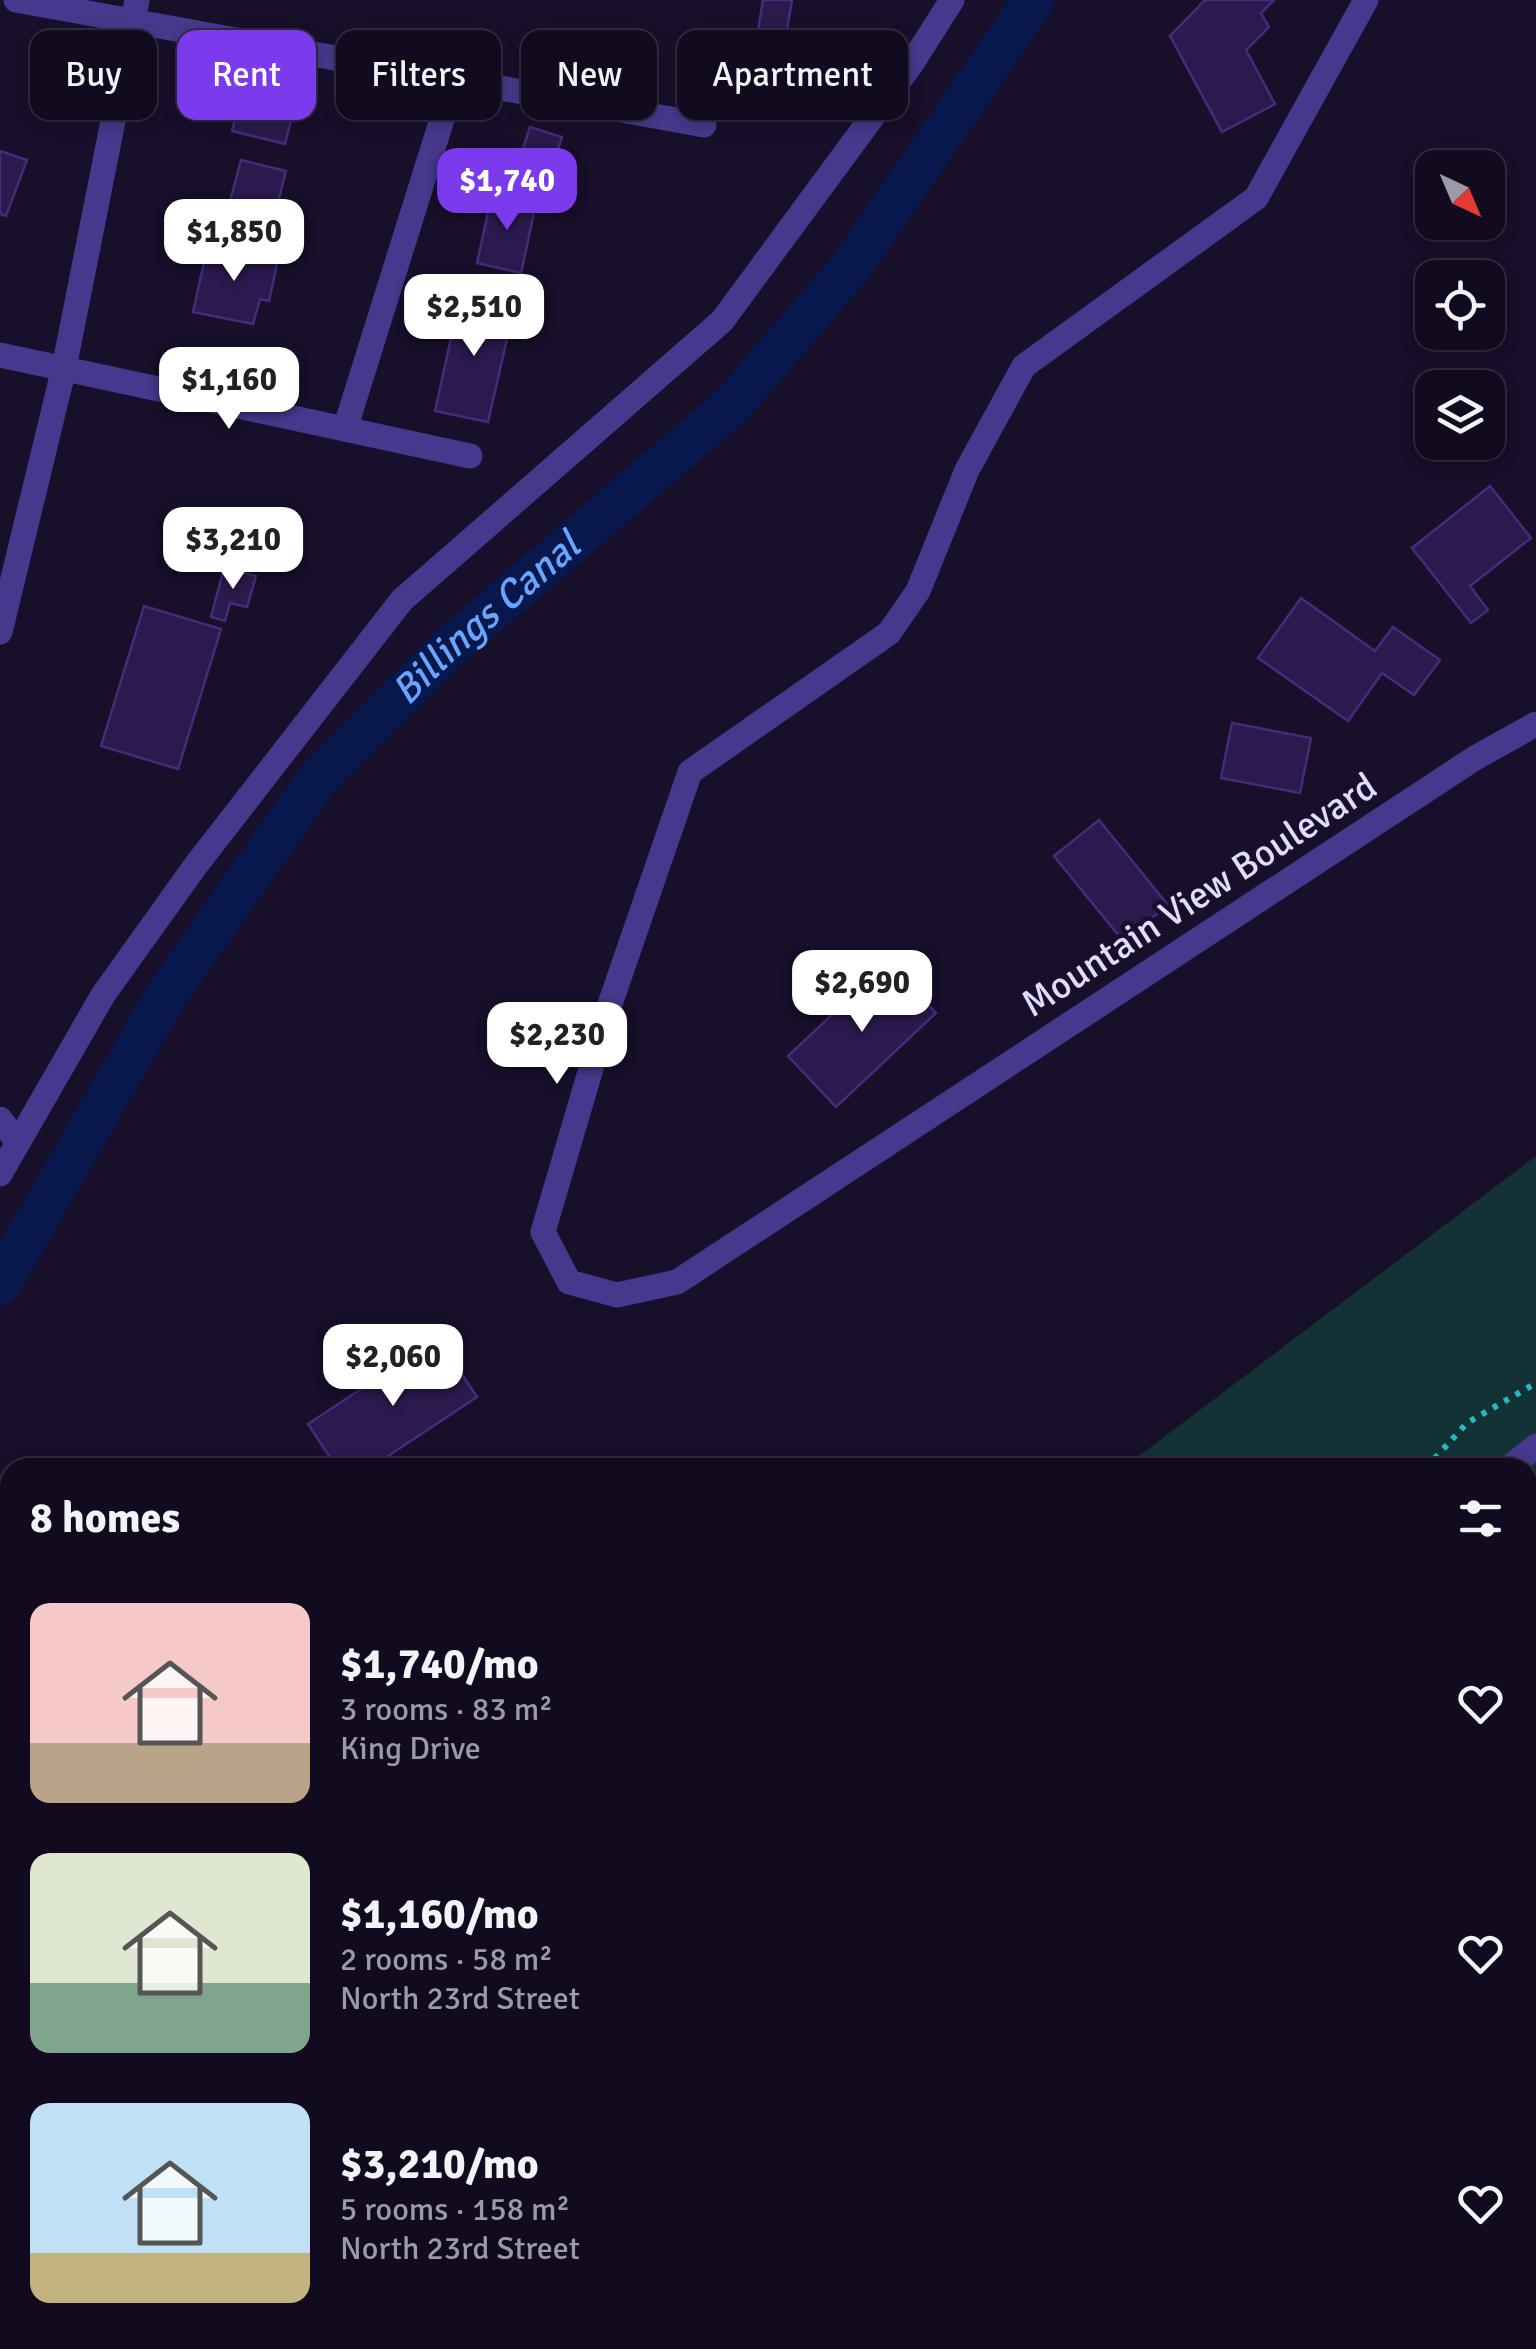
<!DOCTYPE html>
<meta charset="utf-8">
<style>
:root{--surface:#120b20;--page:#1f192d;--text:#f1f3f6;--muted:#9c9ba5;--line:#312b3e;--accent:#7c3aed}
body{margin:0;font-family:Signika,sans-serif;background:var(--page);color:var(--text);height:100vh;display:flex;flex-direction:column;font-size:38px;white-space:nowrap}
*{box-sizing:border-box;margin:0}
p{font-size:32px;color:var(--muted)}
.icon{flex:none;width:55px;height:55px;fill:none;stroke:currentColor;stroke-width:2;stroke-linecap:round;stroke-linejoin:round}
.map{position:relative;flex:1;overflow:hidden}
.drawer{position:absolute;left:0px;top:1458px;width:1538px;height:892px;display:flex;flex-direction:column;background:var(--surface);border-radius:30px 30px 0 0;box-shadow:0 5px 15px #0003,0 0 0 2px var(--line)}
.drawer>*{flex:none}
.banner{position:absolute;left:30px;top:30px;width:1000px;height:90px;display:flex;gap:20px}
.needle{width:65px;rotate:136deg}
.tools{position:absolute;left:1415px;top:150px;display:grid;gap:20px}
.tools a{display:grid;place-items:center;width:90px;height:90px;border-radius:20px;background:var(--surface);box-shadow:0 5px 15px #0003,0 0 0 2px var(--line);font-size:50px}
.price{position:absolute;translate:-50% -85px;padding:0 22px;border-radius:20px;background:#fff;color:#222;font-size:32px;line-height:65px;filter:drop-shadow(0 2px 5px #0008)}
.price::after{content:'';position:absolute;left:50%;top:60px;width:30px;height:22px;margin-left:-15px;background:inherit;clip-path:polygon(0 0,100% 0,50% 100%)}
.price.active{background:var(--accent);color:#fff}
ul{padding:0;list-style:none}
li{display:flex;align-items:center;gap:30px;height:250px;padding:0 30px}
li span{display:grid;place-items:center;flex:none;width:280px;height:200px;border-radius:20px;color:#555}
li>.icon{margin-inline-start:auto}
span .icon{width:120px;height:120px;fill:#fffc;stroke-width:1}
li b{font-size:42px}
h2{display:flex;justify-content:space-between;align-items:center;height:120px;padding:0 30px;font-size:42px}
.pill{padding:0 35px;border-radius:20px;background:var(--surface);box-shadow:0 5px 15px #0003,0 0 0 2px var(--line);font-size:35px;line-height:90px}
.pill.active{background:var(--accent);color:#fff}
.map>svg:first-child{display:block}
.green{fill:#123235}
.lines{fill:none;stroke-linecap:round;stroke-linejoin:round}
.canal{stroke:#08184c;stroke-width:42}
.building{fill:#2b1a4d;stroke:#452b7a;stroke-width:2.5}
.path{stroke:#2ab8c3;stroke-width:6;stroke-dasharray:5 8;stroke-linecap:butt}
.minor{stroke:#46388c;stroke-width:25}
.highway{stroke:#ff5590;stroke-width:30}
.labels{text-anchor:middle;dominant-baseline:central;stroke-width:9;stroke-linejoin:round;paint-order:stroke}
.street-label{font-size:38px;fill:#e3daff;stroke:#180f2b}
.water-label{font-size:40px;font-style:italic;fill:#68a5ff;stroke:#180f2b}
</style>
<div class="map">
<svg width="1536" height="2349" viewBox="0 0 1536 2349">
<rect width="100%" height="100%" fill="#180f2b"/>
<!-- green -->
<path class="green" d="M1536,1156V1662L1528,1670V1468H1123Z
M10,2292V2340H790L783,2349H0V2299Z"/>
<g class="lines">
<!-- canal -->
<path class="canal" id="s1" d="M0,1284L165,997L316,781L446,650L732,405L850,268L1034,0"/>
</g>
<!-- building -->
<path class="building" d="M763,0H792L782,60L754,55Z
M1205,0H1274L1261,13L1269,27L1246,50L1275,104L1222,132L1170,36Z
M247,73L300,86L285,144L232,131Z
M530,127L562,137L544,191L512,181Z
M0,151L27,160L6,216L0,214Z
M241,160L286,171L268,242L222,231Z
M492,194L536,204L521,273L477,263Z
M208,244L278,260L269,301L260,299L253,324L193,312Z
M460,297L514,308L488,422L435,411Z
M1490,486L1531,538L1470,586L1488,610L1471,623L1412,548Z
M224,568L256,576L247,607L230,603L225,621L211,617Z
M1301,598L1375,651L1393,627L1440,660L1414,695L1382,673L1348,721L1258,658Z
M144,606L221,629L178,769L101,746Z
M1232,723L1311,738L1300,793L1221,778Z
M1099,820L1168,905L1123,941L1054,856Z
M888,962L936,1013L836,1107L788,1056Z
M438,1338L477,1397L370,1468H337L308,1424Z"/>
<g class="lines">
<!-- path -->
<path class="path" d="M1426,1468L1467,1423L1536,1383
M158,2349L177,2340
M335,2349L363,2343"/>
<!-- minor -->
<path class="minor" d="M16,0L704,125
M1366,0L1256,198L1024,366L967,470L918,591L889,633L690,772L609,1007L543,1232L569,1282L617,1295L677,1282L1475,758L1536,724
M0,355L470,456
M345,429L454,81
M0,632L64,368L137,0
M0,1119L18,1143
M0,1174L103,995L196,865L402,600L722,321L912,63L952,0
M1509,1468L1536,1446
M1528,2020L1536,2012
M393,2349L405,2340
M1264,2349L1268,2340"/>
<!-- highway -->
<path class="highway" d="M1528,1797L1536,1790
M920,2349L928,2340"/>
</g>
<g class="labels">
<!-- street labels -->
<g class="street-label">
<text transform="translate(1199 895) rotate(-33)">Mountain View Boulevard</text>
</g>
<!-- water labels -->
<g class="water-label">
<text stroke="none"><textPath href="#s1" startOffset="830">Billings Canal</textPath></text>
</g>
</g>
</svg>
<div class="tools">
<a><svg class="needle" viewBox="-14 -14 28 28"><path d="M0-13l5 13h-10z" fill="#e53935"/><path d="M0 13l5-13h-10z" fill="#9c9ba5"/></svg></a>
<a><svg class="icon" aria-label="locate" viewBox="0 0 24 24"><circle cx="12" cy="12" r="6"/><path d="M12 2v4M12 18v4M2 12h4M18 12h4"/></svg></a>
<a><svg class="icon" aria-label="layers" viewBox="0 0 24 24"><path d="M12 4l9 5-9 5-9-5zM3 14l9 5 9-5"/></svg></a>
</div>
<b class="price active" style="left:507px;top:233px">$1,740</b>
<b class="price" style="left:234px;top:284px">$1,850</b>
<b class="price" style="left:474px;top:359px">$2,510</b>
<b class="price" style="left:229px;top:432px">$1,160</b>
<b class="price" style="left:233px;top:592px">$3,210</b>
<b class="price" style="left:862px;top:1035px">$2,690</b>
<b class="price" style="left:557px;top:1087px">$2,230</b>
<b class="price" style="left:393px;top:1409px">$2,060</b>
<div class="banner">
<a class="pill">Buy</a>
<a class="pill active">Rent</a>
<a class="pill">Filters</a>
<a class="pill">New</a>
<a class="pill">Apartment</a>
</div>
<section class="drawer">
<h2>8 homes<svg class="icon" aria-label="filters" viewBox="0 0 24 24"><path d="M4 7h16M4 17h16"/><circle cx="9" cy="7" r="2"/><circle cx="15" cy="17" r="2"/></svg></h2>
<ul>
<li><span style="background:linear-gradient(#f6c9c9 70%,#b9a48a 0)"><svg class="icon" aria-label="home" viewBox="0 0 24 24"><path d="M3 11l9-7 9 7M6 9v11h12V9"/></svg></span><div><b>$1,740/mo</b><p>3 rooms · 83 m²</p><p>King Drive</p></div><svg class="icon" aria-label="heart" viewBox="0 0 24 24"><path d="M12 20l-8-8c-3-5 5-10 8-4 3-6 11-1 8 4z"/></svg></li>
<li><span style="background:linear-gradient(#dfe7d0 65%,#7fa58c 0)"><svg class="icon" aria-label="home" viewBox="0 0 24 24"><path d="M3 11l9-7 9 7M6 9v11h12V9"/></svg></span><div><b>$1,160/mo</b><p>2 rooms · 58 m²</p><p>North 23rd Street</p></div><svg class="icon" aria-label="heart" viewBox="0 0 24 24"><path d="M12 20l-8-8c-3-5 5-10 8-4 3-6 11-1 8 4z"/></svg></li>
<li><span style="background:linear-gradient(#bfe0f5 75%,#c2b280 0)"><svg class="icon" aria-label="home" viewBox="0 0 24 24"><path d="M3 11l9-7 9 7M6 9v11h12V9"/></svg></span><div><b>$3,210/mo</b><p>5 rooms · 158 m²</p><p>North 23rd Street</p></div><svg class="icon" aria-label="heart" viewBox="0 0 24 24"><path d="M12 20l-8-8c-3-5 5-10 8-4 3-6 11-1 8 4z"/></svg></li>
</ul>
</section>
</div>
